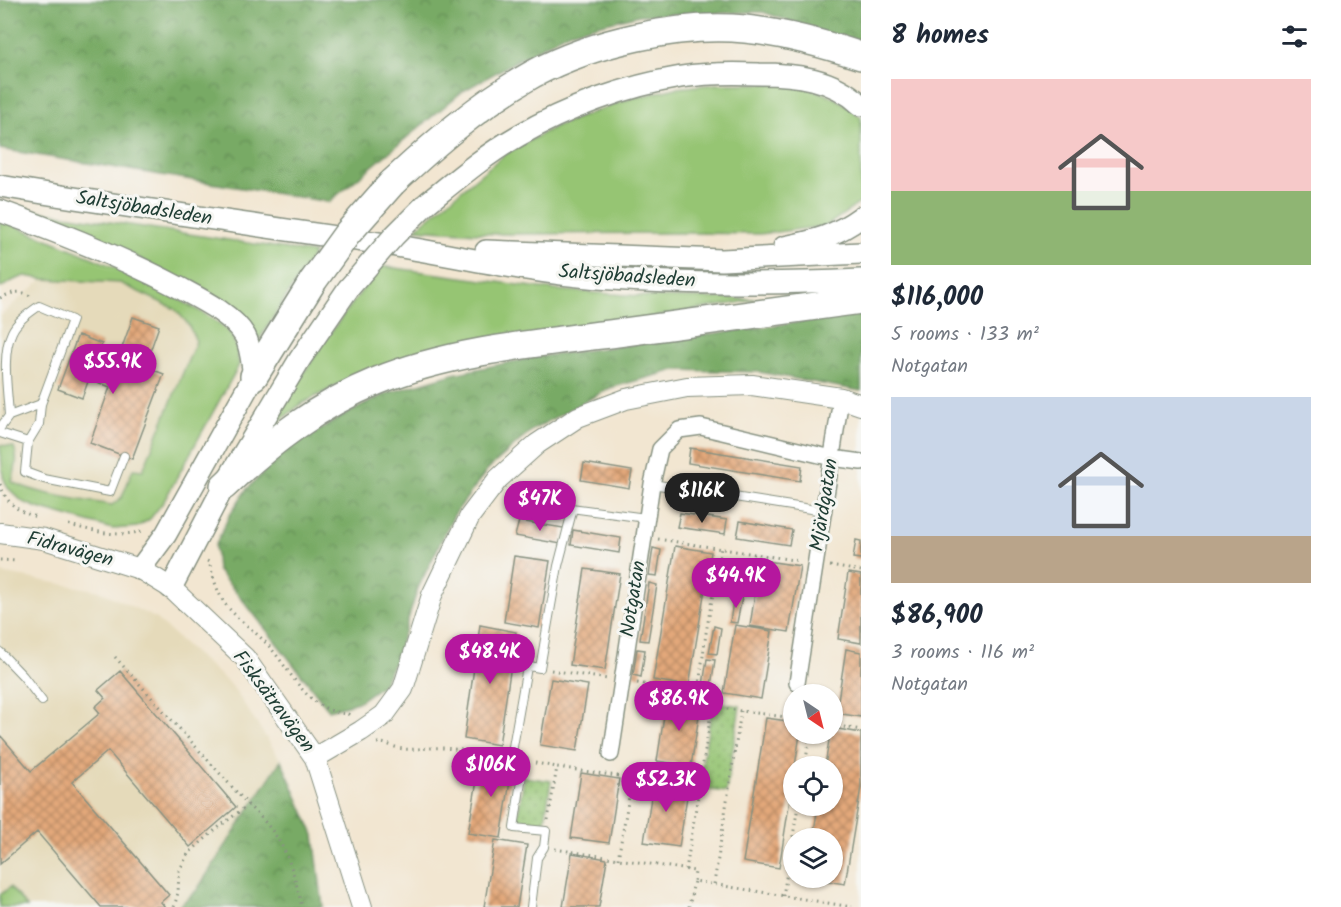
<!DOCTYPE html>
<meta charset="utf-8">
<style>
:root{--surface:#fff;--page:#f2f2f3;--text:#1f2937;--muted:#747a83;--accent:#b5179e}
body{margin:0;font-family:Kalam,sans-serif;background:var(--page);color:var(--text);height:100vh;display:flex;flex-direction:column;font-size:22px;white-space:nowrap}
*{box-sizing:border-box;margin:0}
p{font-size:20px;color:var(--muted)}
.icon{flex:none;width:33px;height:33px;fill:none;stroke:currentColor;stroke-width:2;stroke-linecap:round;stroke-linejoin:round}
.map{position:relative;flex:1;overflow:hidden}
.panel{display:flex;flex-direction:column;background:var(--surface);width:480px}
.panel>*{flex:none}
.needle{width:39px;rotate:145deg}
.buttons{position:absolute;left:783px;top:684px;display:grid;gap:12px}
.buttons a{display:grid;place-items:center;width:60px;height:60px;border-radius:50%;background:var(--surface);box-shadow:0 2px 4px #0004;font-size:30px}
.price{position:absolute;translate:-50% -51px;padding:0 14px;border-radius:21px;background:var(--accent);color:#fff;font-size:20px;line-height:39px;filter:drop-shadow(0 2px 3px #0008)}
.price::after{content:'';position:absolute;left:50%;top:36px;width:18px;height:14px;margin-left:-9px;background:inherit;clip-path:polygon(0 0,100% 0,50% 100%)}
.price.active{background:#222;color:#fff}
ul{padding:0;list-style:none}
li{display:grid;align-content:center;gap:12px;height:318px;padding:0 30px}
li span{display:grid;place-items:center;height:186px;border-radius:0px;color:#555}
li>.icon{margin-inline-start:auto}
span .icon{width:108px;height:108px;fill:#fffc;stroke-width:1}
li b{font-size:26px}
h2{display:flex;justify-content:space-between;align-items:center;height:72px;padding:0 30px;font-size:26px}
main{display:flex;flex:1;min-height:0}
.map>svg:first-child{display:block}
.built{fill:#e5daba}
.grass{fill:#96c573;stroke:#5a8154;stroke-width:1.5}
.forest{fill:url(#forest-crowns);stroke:#4c744c;stroke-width:1.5}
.park{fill:url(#park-dots);stroke:#5a8154;stroke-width:1.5}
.building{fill:url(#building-cross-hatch)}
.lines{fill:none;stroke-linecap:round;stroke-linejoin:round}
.service-casing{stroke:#889282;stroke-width:10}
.minor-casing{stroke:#889282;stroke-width:18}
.tertiary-casing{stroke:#889282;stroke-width:22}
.secondary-casing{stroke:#889282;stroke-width:24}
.motorway-casing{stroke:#889282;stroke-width:30}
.path{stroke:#889282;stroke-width:3;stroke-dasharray:1.5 4.5;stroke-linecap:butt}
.service{stroke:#fff;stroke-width:8}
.minor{stroke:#fff;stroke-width:15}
.tertiary{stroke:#fff;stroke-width:20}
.secondary{stroke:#fff;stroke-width:21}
.motorway{stroke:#fff;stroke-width:27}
.secondary-bridge-casing{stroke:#889282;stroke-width:24;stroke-linecap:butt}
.motorway-bridge-casing{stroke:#889282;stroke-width:30;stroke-linecap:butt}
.secondary-bridge{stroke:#fff;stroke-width:21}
.motorway-bridge{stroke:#fff;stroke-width:27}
.labels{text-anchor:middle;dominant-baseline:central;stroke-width:6;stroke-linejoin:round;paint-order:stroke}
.street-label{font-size:20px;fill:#1f3d34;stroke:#f6f6f2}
</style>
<main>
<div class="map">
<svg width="861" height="907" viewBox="0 0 861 907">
<defs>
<pattern id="forest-crowns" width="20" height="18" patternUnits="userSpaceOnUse" patternTransform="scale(1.5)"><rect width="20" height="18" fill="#78aa65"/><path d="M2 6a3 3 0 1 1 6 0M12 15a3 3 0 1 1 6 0" fill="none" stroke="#628c54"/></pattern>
<pattern id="park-dots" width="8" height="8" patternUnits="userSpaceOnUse" patternTransform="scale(1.5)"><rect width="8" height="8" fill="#96c573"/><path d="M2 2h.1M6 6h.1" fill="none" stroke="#7aa15f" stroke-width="1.8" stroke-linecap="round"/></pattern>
<pattern id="building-cross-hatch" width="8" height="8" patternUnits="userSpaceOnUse" patternTransform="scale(1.5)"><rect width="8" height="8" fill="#e3a87a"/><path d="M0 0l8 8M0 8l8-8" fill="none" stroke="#b78a65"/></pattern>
</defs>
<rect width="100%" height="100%" fill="#f6f6f2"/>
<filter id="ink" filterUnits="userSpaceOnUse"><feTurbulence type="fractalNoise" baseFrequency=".0167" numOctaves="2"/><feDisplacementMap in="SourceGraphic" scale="12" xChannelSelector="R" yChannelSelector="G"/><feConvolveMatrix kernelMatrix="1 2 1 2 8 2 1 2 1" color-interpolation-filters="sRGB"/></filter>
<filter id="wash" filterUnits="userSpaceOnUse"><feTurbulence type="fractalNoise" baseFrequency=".008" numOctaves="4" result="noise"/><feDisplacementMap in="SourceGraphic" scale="24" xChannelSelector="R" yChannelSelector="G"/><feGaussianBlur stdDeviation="1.35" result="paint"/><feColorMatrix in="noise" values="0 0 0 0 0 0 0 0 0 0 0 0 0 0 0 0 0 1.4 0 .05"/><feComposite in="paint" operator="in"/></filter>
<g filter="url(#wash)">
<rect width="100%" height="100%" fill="#f2e6d1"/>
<!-- built -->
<path class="built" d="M43,279L120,283L175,309L188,324L196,341L143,470L133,469L122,497L112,505L51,495L22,487L11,482L17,467L16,453L14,447L0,445V317L10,307Z
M0,573L100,591L155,618L232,686L281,760L197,890L178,907H0Z"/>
<!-- grass -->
<path class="grass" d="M716,84C767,84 822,77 861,118V202L826,226L760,234L689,233L495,234L415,229L505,154L556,126L629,99L676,88Z
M25,209L314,253L259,340L252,327L228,308L139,258L89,234Z
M0,220C64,246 129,270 189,305C202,313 218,320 228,331C236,340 238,353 239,365L164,501L150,519L137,527L113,529L38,508L23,502L8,488L3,477L0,445L14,447C19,460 15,470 12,482C43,496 78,499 112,505L122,497L133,469L143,470L196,341L188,324L175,309L120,283L43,279L25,276L14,280L0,288Z
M380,266L556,290L654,297L761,299L664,315L340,384L301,404L264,434L328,336Z
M10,887L27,907H0V895Z"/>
<!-- forest -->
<path class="forest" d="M0,0H861V46L763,12L639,15L568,32L463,91L329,202L0,149Z
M861,314V391L759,372L675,370L610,388L532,430L488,469L454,515L418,588L395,661L382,685L358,702L329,710L246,604L217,570L215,546L230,514L246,490L283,452L341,417L385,394L453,374L536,357Z
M281,760L314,835L323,907H178L197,890Z"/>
<!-- park -->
<path class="park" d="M713,702L740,706L726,792L698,788Z
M524,777L551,781L544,826L517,822Z"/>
<g id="blocks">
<!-- building -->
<path class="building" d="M133,317L159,326L146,363L120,353Z
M78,335L102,344L97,356L119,364L121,358L164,374L132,459L90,443L110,387L89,379L82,398L58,389Z
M690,448L802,466L800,481L688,463Z
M584,463L632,471L629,488L581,480Z
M680,513L727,520L725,534L677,527Z
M519,521L564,528L561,544L515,536Z
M740,521L792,530L789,545L737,537Z
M573,530L621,538L619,553L571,545Z
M856,540L861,541V559L853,558Z
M675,546L711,552L689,686L653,680Z
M653,548L661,550L657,576L649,575Z
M514,556L550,561L539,628L504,622Z
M760,560L800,566L789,632L750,626Z
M738,562L746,563L742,590L734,588Z
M585,569L620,574L605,670L570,665Z
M848,573L861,575V643L838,639Z
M649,583L657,585L648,641L640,640Z
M734,595L742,597L737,623L730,622Z
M480,625L516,632L499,745L464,739Z
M735,625L772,631L761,699L724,693Z
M714,626L721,628L717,654L709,653Z
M637,649L645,650L641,677L633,675Z
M846,649L861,652V717L836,713Z
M707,659L715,660L711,686L703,685Z
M120,671L236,807L190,847L108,751L72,782L169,895L161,902L165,907H101L37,832L0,864V735L31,771L100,713L95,707L105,698L98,690Z
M551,679L588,685L577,751L540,745Z
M667,697L701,703L691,766L657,761Z
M766,718L794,722V734H800L795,766H794V774L779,868L743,862Z
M832,728L861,733V787L845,884L813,879V878H832V838H813L818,806H832V766H825L830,734H832Z
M481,757L513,762L501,838L468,833Z
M581,773L619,779L609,843L571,838Z
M654,779L689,784L679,847L644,842Z
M495,840L527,845L517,907H484Z
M572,853L607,859L599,907H563Z"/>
</g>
</g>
<g filter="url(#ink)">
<use href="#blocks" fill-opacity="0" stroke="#889282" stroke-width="1.5"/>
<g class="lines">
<defs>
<path id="service" d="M0,428L9,416L41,404L72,320L39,306C29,313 17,321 12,332C1,355 8,392 9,416
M0,433L28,442L25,472L44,479L110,492L124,456
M28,442L39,424L41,404
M652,484L823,511
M526,502L646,518
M0,652L23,676L42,701
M531,907L537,858L544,847L546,831L514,828L524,761L511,758L527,667L529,666L540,668L558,566L573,508"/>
<path id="minor" d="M797,683L841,398
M611,754L652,484L660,449L679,430L701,427L832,458L861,462"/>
<path id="tertiary" d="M0,533L44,539L140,569L171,588L245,658L315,758L362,907
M315,758L361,731L384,715L403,689L432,595L470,516L498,479L537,444L578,417L626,399L687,387L752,385L841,398L861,405"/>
<path id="secondary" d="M0,186C126,207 252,225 378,243C451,254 523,272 598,278C685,285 774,284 861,280
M426,204C456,180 485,155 518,136C566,108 626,86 681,77C706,73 734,73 759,74C796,74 833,78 861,105
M0,211C61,233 121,257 178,287C200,299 232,314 245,336C251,347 252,364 254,376L166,534L140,569
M784,247C815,241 835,236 861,217
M486,251L722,260L861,253
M171,588L224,486L300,359L348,289"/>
<path id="motorway" d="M392,183C435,143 481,103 533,74C593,42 678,23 745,29C785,33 824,44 861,56
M254,376L313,281
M224,486C269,443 318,405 377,381C450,351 538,343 617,333C699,322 780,311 861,300"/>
</defs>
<!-- service casing -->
<use href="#service" class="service-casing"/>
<!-- minor casing -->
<use href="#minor" class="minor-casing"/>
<!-- tertiary casing -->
<use href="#tertiary" class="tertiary-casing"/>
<!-- secondary casing -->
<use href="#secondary" class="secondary-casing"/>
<!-- motorway casing -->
<use href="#motorway" class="motorway-casing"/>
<!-- path -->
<path class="path" d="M0,298C11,293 20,289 30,296
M0,484C6,503 18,512 37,517
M69,525C93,531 118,538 142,531
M658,539L800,561
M0,560L17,561
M207,561L209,562C213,576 217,593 226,605C237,619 254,630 267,644C292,670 305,711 348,714L351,717
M830,566L861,571
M115,657L250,807C284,837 292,864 302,907
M551,670L607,679
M637,683L712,695V707
M698,693L706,633L721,548
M832,725L861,730
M377,743C386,742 394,748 404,749C417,750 430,747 442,748C461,749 481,753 500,756
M535,763L557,767
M805,766L810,734
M548,820L557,767L698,788
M555,849L695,871L694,881
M618,859L632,779
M686,870L712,707L793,718L794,716
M714,884L741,711
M783,896L798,806
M174,907L178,893L179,871L188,854L215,830L248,805
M689,907L694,881L852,907"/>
<!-- service -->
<use href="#service" class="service"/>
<!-- minor -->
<use href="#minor" class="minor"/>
<!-- tertiary -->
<use href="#tertiary" class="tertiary"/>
<!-- secondary -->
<use href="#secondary" class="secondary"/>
<!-- motorway -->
<use href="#motorway" class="motorway"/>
<defs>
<path id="secondary-bridge" d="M348,289L394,236L426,204"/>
<path id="motorway-bridge" d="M313,281L347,234L392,183"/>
</defs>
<!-- secondary-bridge casing -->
<use href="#secondary-bridge" class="secondary-bridge-casing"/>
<!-- motorway-bridge casing -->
<use href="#motorway-bridge" class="motorway-bridge-casing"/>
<!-- secondary-bridge -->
<use href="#secondary-bridge" class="secondary-bridge"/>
<!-- motorway-bridge -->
<use href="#motorway-bridge" class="motorway-bridge"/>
</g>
</g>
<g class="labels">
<!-- street labels -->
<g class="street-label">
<text transform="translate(144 209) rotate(9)">Saltsjöbadsleden</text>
<text transform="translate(627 277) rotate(4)">Saltsjöbadsleden</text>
<text transform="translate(825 505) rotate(-81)">Mjärdgatan</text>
<text transform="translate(70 550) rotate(15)">Fidravägen</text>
<text transform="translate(634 599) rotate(-81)">Notgatan</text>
<text transform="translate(273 702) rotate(53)">Fisksätravägen</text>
</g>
</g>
</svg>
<div class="buttons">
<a><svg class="needle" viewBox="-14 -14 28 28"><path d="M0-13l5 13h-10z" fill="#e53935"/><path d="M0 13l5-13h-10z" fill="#747a83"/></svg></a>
<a><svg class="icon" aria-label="locate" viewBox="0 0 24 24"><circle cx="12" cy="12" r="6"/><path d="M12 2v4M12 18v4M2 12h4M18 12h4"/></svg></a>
<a><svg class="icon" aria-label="layers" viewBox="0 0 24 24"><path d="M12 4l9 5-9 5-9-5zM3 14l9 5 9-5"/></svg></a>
</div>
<b class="price" style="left:113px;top:395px">$55.9K</b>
<b class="price active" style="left:702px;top:524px">$116K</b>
<b class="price" style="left:540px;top:532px">$47K</b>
<b class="price" style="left:736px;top:609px">$44.9K</b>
<b class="price" style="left:490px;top:685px">$48.4K</b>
<b class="price" style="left:679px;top:732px">$86.9K</b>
<b class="price" style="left:491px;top:798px">$106K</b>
<b class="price" style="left:666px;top:813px">$52.3K</b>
</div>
<section class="panel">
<h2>8 homes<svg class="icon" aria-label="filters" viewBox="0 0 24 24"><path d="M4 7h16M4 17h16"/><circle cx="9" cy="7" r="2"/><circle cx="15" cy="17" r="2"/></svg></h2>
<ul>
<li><span style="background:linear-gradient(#f6c9c9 60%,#8fb573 0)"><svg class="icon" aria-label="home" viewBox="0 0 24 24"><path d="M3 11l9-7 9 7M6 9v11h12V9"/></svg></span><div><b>$116,000</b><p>5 rooms · 133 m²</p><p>Notgatan</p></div></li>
<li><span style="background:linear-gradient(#c9d6e8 75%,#b9a48a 0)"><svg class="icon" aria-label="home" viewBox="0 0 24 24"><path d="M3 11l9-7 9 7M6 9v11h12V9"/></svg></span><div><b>$86,900</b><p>3 rooms · 116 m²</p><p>Notgatan</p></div></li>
</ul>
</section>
</main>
